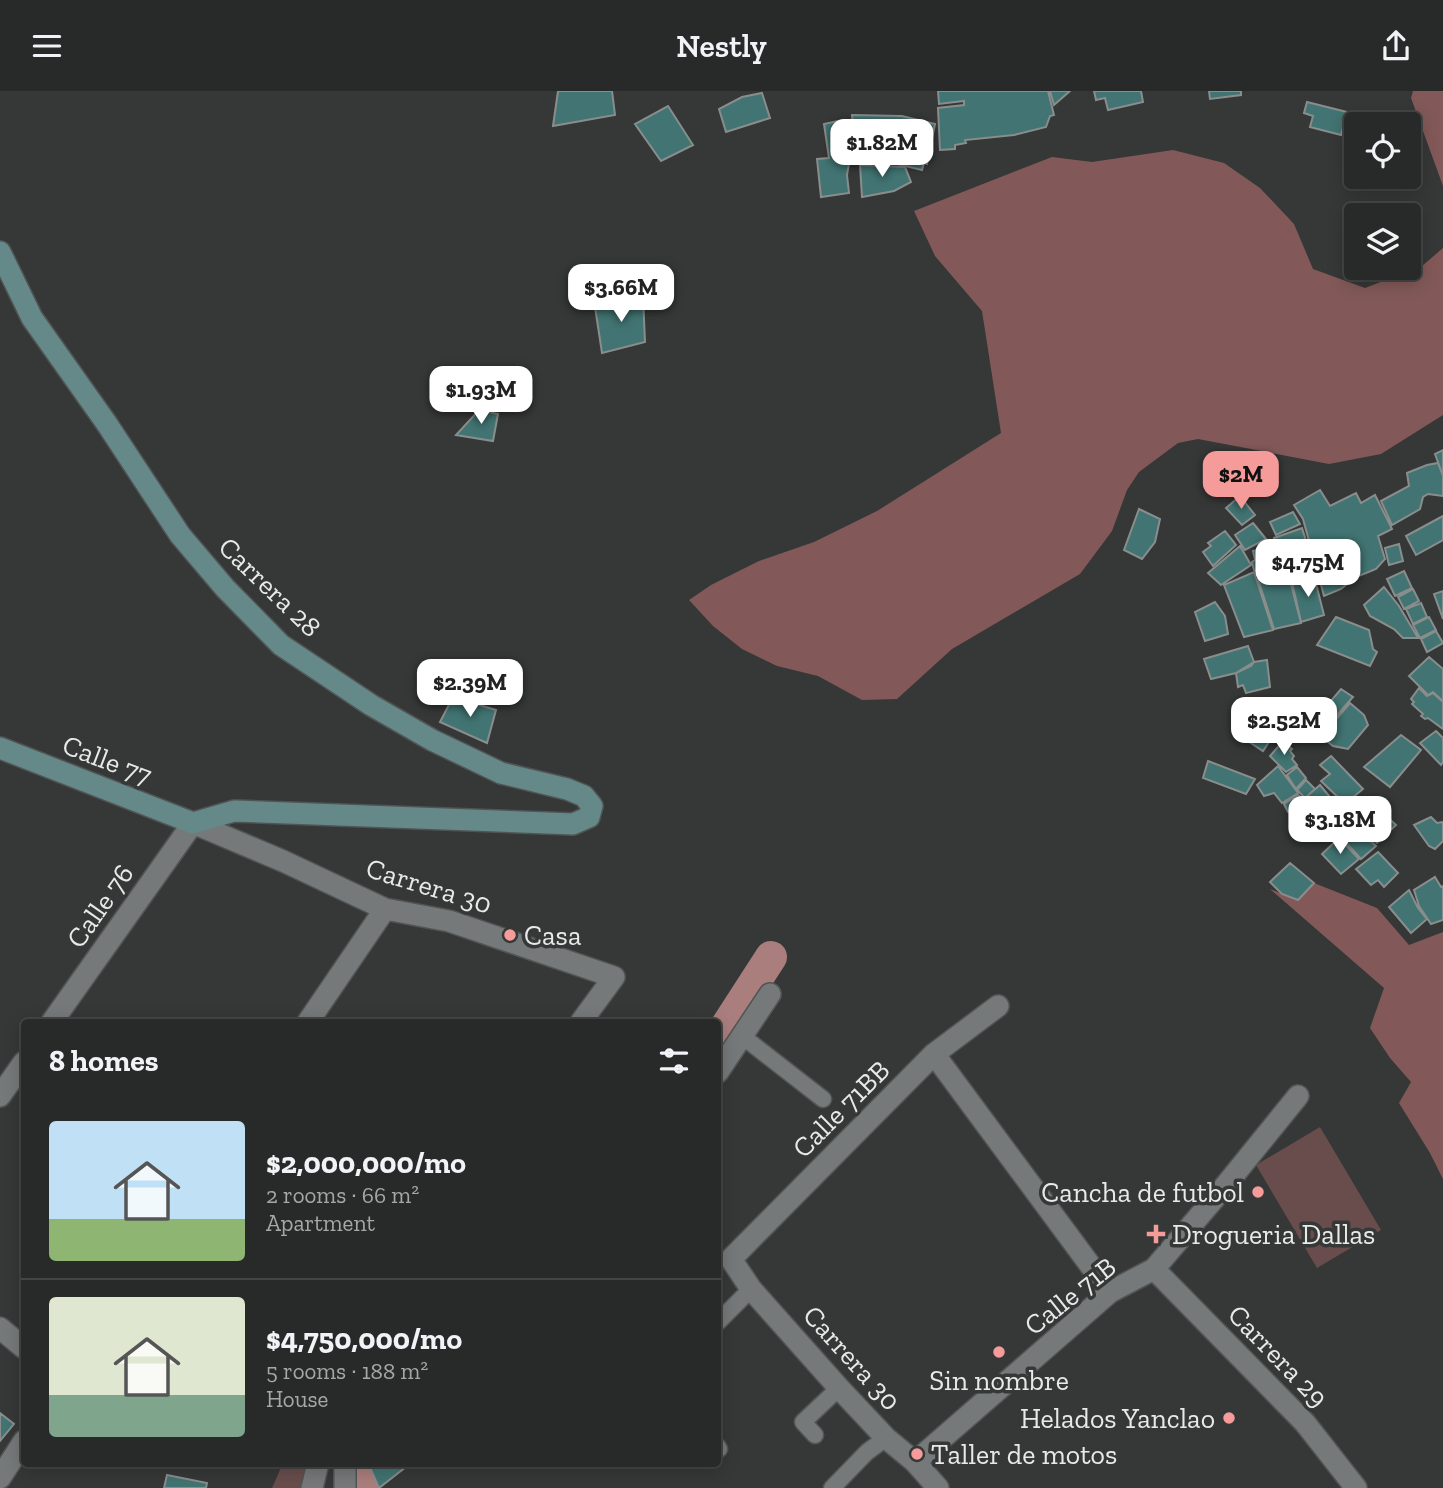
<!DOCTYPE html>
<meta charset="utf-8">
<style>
:root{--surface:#282a29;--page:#303231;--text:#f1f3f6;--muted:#a5a7a8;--line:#444646;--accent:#f59b9a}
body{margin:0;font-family:"Zilla Slab",serif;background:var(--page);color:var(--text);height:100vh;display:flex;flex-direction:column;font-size:26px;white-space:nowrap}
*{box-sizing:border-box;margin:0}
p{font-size:23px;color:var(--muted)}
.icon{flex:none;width:38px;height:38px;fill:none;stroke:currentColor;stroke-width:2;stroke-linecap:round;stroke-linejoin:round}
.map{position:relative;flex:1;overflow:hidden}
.details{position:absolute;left:21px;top:928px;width:700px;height:448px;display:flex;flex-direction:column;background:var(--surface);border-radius:7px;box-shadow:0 4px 18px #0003,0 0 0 2px var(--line)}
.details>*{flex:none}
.controls{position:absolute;left:1344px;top:21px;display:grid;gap:14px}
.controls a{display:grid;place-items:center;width:77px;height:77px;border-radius:7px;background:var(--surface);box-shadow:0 4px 18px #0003,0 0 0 2px var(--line);font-size:35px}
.price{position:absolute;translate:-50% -60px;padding:0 16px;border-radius:14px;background:#fff;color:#222;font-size:23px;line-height:46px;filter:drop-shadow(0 2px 4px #0008)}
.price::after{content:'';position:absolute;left:50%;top:42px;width:21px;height:16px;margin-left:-10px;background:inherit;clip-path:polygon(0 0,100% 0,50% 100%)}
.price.current{background:var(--accent);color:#111}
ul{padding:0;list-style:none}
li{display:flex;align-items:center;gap:21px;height:175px;padding:0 28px}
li+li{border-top:2px solid var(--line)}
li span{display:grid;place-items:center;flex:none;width:196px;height:140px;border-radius:7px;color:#555}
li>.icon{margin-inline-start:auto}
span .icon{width:84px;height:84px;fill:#fffc;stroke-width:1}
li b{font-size:30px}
h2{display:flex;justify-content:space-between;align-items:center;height:84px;padding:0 28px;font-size:30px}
header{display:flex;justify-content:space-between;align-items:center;height:91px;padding:0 28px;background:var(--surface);font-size:32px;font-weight:600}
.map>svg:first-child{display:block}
.green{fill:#694d4d}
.forest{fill:#825958}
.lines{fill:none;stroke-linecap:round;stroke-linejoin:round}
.canal{stroke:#aa7e7c;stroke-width:32}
.building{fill:#417472;stroke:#898d8c;stroke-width:2}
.lane-casing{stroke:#515454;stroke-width:19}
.street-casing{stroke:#515454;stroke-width:24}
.secondary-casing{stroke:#515454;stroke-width:24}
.lane{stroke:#767979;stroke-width:16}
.street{stroke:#767979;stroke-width:21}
.secondary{stroke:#658988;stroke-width:21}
.poi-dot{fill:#f59b9a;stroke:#353837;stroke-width:2.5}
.labels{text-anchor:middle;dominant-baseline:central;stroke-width:7;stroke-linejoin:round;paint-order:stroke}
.street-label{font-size:28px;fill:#e8eaea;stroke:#353837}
.poi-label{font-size:28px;fill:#e8eaea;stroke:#353837;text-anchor:start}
</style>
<header><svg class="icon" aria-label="menu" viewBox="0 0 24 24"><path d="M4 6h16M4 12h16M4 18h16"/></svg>Nestly<svg class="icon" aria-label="share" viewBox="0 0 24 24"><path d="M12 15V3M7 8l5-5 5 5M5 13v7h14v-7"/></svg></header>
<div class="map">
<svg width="1443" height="1397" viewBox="0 0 1443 1397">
<rect width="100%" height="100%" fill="#353837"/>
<!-- green -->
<path class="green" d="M1320,1036L1381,1139L1317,1177L1256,1074Z
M283,1372H310L309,1397H272Z"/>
<!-- forest -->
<path class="forest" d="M1413,0H1443V95L1411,7Z
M1173,59L1224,72L1260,97L1294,133L1313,178L1365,197L1422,175L1443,157V324L1381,363L1329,373L1198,348L1178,352L1139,381L1127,399L1112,440L1080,483L952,558L897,608L862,609L818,585L777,575L742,558L713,535L689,509L711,494L759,470L814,451L877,420L1001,342L982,220L935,165L914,120L1052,66L1092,71Z
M1314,792L1377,817L1409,854L1443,841V1088L1430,1062L1399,1012L1411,991L1390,967L1370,937L1384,897L1270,798L1298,809Z"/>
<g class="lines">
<!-- canal -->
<path class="canal" d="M718,948L771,866
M360,1372L364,1397"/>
</g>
<!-- building -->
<path class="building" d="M558,0H612L615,24L553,35Z
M938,0H1048L1054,24L1050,25L1046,36L1014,44L965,49L966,52L955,54V58L940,59L938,17L964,14V10L939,13Z
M1050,0H1070L1054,14Z
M1094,0H1141L1143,11L1108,19L1105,7L1096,9Z
M1209,0H1241V4L1210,8Z
M762,2L770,27L726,41L719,18L742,6Z
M1307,11L1347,21L1341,44L1310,36L1313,25L1304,22Z
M668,15L693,54L661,70L635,33Z
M852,24L902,25L935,33L927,73L924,72L922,79L889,71L891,62L876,56L855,57Z
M1382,27V33H1356V54H1351L1350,29Z
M843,29L851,71L849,72L847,84L849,102L821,106L817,68L829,67L824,33Z
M860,74L905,76L911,91L894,100L862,106Z
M643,205L645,251L602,262L595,216Z
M479,319L498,323L493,350L456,344Z
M1443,359V385L1435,363Z
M1438,372L1443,385V405L1428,403L1423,406L1420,418L1392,434L1381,410L1409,395L1407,382L1427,374Z
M1320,399L1330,415L1356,402L1361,412L1375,404L1392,438L1378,445L1385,468L1376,478L1356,486L1341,498L1324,505L1303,428L1294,414Z
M1240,405L1255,424L1242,434L1226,417Z
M1139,418L1160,428L1155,451L1142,468L1124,459Z
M1293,421L1300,433L1276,444L1270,431Z
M1443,425V449L1416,464L1406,445Z
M1253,432L1266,448L1245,459L1235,444Z
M1302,437L1308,456L1285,464L1283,459L1276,460L1274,447Z
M1225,440L1236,454L1213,475L1203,461L1211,455L1208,452Z
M1399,453L1403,470L1389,474L1385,457Z
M1240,455L1251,474L1221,494L1208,482Z
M1273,455L1275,461L1281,460L1288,477L1258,487L1257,480L1254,479L1252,471L1255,469L1253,460Z
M1287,478L1301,532L1274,538L1258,488Z
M1404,480L1412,497L1395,505L1387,488Z
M1254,481L1273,539L1244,546L1224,494Z
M1314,485L1324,524L1301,531L1292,491Z
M1384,496L1399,515L1418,547H1403L1394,538L1370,525L1364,514Z
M1413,498L1419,510L1404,518L1398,506Z
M1443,500V528L1434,503Z
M1215,511L1225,525L1228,543L1205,550L1195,521Z
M1421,512L1427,526L1413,533L1406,518Z
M1336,526L1369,539L1373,558L1377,561L1370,575L1317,554Z
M1429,526L1436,539L1420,547L1413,534Z
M1436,540L1443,552L1427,561L1421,548Z
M1248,555L1254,571L1251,575L1236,582L1211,588L1204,568Z
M1429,566L1443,578V610L1433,601L1428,604L1409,585Z
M1267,569L1270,596L1246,602L1243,594L1238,596L1236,582L1254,571Z
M1419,597L1427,605L1433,602L1443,611V638L1428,627L1425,628L1421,625L1423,623L1412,613L1414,611L1411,608Z
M1341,598L1353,606L1317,647L1301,635L1316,612L1325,617Z
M453,606L496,619L487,652L440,631Z
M1350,612L1364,624L1368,634L1348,658L1333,655L1328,651V649L1321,646Z
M1246,622L1275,642L1263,660L1234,641Z
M1436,640L1443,647V671L1441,674L1420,652Z
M1401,644L1421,659L1390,696L1364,676Z
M1283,650L1292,658L1290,660L1294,665L1292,668L1297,674L1286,681L1270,665Z
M1331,665L1363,698L1345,713L1321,690L1330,683L1320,674Z
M1208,670L1255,688L1246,703L1203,687Z
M1278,675L1298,702L1282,712L1274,702L1264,705L1257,694Z
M1297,676L1306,687L1296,698L1287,684Z
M1306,689L1315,698L1305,707L1297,699Z
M1320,694L1330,706L1314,717L1305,707Z
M1298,704L1316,720L1312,727L1300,720L1288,721L1284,713Z
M1334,706L1344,714L1326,729L1319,721Z
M1375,714L1396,734L1377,752L1356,734Z
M1342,717L1356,732L1337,747L1325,731Z
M1431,726L1437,732L1443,731V750L1435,758L1429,755L1414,734Z
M1355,735L1376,755L1361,768L1342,747Z
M1339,747L1359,768L1341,783L1322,763Z
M1378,761L1398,782L1384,796L1378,789L1371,794L1356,778Z
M1290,772L1314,792L1298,809L1282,803L1270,791Z
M1435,786L1441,796L1443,795V829L1431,833L1419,815L1414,799Z
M1409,799L1418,817L1427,828L1411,842L1389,816Z
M0,1322L14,1333L0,1350Z
M368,1372H411L379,1397Z
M167,1384L207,1392L206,1397H164Z"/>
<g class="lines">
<defs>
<path id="lane" d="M742,945L823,1008
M718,1231L751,1198
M815,1344L803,1331L839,1297
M718,1356L719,1358
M832,1397L867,1361L886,1347"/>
<path id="street" d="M52,931L193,732L283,770L385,818L449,830L614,886L581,931
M308,931L385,818
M934,963L1110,1201
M718,981L770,903
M0,1005L24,971
M1154,1178L1305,1332L1356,1397
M0,1237L24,1257
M915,1371L1110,1201L1154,1178L1225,1095L1298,1005
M345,1372V1397
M0,1387L24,1350
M312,1397L318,1372
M938,1397L915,1371L886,1347L839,1297L751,1198L731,1168L934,963L998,915"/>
<path id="secondary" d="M0,161L32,227L107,333L180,444L225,497L281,554L371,614L432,649L501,682L567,698L584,705L592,715L589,726L573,733L234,720L193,732L0,657"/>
</defs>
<!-- lane casing -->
<use href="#lane" class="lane-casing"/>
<!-- street casing -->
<use href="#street" class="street-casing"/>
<!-- secondary casing -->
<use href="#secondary" class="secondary-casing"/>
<!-- lane -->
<use href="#lane" class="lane"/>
<!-- street -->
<use href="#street" class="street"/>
<!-- secondary -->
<use href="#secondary" class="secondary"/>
</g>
<!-- markers -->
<g class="poi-dot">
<circle cx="510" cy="844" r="7"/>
<circle cx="1258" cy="1101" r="7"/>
<path d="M1152.5 1132.5h7v7h7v7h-7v7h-7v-7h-7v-7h7z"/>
<circle cx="999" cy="1261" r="7"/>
<circle cx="1229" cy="1327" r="7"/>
<circle cx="917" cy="1363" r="7"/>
</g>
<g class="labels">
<!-- street labels -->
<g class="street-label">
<text transform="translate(270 496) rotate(44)">Carrera 28</text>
<text transform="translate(107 669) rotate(21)">Calle 77</text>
<text transform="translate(429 795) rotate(17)">Carrera 30</text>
<text transform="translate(100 815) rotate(-55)">Calle 76</text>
<text transform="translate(841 1018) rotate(-45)">Calle 71BB</text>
<text transform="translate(1070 1205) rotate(-38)">Calle 71B</text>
<text transform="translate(1278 1265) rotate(46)">Carrera 29</text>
<text transform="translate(852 1267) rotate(48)">Carrera 30</text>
</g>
<!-- poi labels -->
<g class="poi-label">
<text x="524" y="844">Casa</text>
<text x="1244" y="1101" text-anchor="end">Cancha de futbol</text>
<text x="1172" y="1143">Drogueria Dallas</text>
<text x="999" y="1289" text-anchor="middle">Sin nombre</text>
<text x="1215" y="1327" text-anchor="end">Helados Yanclao</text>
<text x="931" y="1363">Taller de motos</text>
</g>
</g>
</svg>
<div class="controls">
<a><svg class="icon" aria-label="locate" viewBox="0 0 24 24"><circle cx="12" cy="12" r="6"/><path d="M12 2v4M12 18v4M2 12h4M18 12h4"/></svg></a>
<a><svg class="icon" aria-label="layers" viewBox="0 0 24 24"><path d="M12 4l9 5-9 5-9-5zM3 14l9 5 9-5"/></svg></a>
</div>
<b class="price" style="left:882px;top:88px">$1.82M</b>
<b class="price" style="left:621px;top:233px">$3.66M</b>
<b class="price" style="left:481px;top:335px">$1.93M</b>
<b class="price current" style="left:1241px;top:420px">$2M</b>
<b class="price" style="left:1308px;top:508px">$4.75M</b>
<b class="price" style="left:470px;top:628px">$2.39M</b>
<b class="price" style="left:1284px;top:666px">$2.52M</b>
<b class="price" style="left:1340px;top:765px">$3.18M</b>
<section class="details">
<h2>8 homes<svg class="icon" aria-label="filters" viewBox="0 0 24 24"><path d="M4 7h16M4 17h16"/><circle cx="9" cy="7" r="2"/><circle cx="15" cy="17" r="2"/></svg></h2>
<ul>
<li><span style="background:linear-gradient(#bfe0f5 70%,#8fb573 0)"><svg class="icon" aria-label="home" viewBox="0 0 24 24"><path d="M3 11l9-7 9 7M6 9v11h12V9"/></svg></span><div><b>$2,000,000/mo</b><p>2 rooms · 66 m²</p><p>Apartment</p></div></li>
<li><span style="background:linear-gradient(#dfe7d0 70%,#7fa58c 0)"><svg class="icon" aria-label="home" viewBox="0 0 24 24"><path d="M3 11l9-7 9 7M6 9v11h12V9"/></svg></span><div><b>$4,750,000/mo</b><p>5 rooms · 188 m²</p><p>House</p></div></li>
</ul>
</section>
</div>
